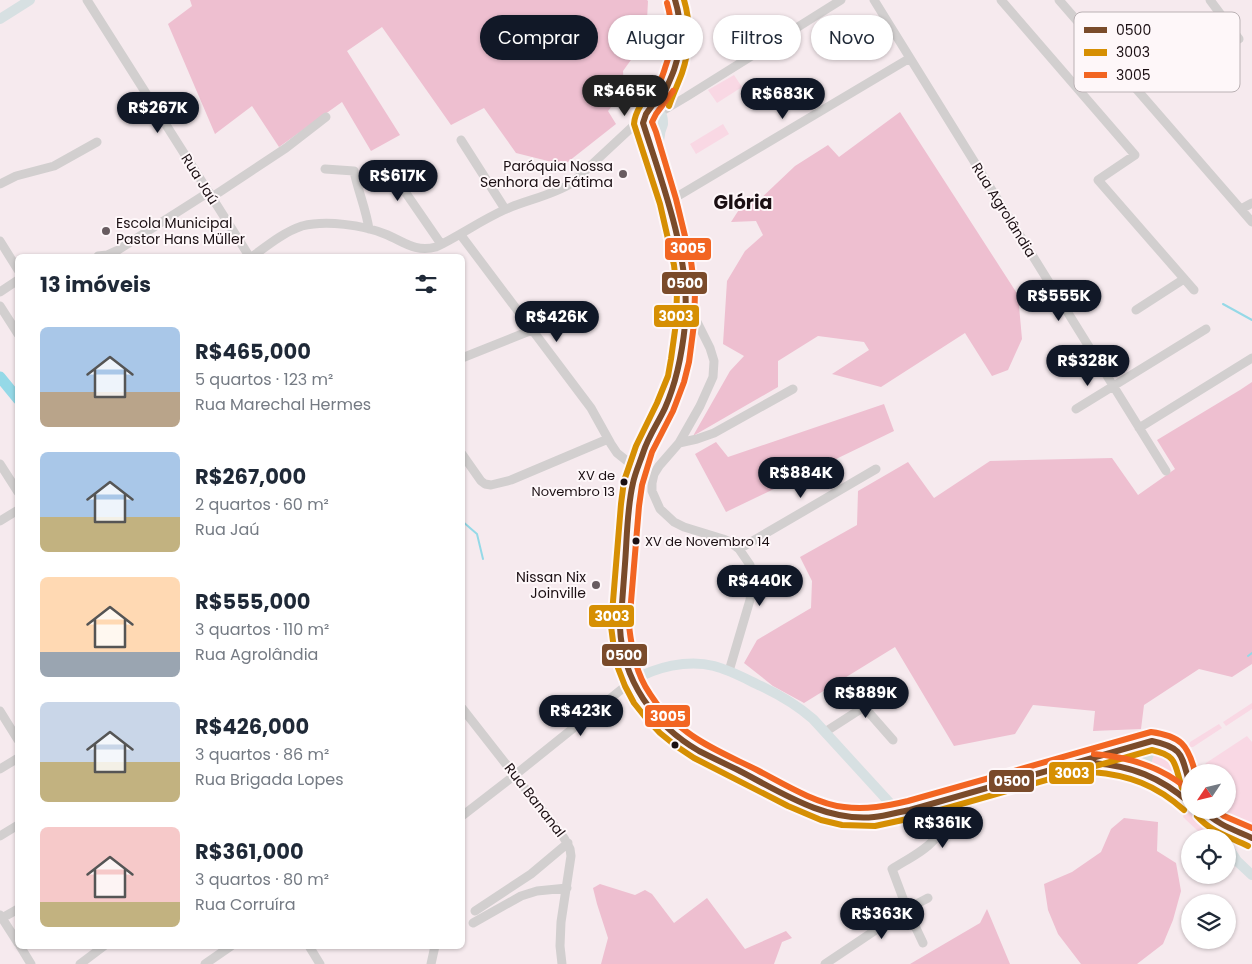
<!DOCTYPE html>
<html lang="pt">
<meta charset="utf-8">
<style>
:root{--surface:#fff;--page:#f6f6f7;--text:#1f2937;--muted:#747a83;--accent:#111827}
body{margin:0;font-family:Poppins,sans-serif;background:var(--page);color:var(--text);height:100vh;display:flex;flex-direction:column;font-size:19px;white-space:nowrap}
*{box-sizing:border-box;margin:0}
p{font-size:16px;color:var(--muted)}
.icon{flex:none;width:28px;height:28px;fill:none;stroke:currentColor;stroke-width:2;stroke-linecap:round;stroke-linejoin:round}
.map{position:relative;flex:1;overflow:hidden}
.drawer{position:absolute;left:15px;top:254px;width:450px;height:695px;display:flex;flex-direction:column;background:var(--surface);border-radius:8px;box-shadow:0 1px 4px #0004}
.drawer>*{flex:none}
.hud{position:absolute;left:480px;top:15px;width:475px;height:45px;display:flex;gap:10px}
.needle{width:32px;rotate:235deg}
.controls{position:absolute;left:1181px;top:764px;display:grid;gap:10px}
.controls a{display:grid;place-items:center;width:55px;height:55px;border-radius:50%;background:var(--surface);box-shadow:0 1px 4px #0004;font-size:25px}
.price{position:absolute;translate:-50% -42px;padding:0 11px;border-radius:18px;background:var(--accent);color:#fff;font-size:16px;line-height:32px;filter:drop-shadow(0 1px 2px #0008)}
.price::after{content:'';position:absolute;left:50%;top:30px;width:15px;height:11px;margin-left:-8px;background:inherit;clip-path:polygon(0 0,100% 0,50% 100%)}
.price.active{background:#222;color:#fff}
ul{padding:0;list-style:none}
li{display:flex;align-items:center;gap:15px;height:125px;padding:0 25px}
li span{display:grid;place-items:center;flex:none;width:140px;height:100px;border-radius:8px;color:#555}
li>.icon{margin-inline-start:auto}
span .icon{width:60px;height:60px;fill:#fffc;stroke-width:1}
li b{font-size:21px}
h2{display:flex;justify-content:space-between;align-items:center;height:60px;padding:0 25px;font-size:21px}
.chip{padding:0 18px;border-radius:22px;background:var(--surface);box-shadow:0 1px 4px #0004;font-size:18px;line-height:45px}
.chip.active{background:var(--accent);color:#fff}
.map>svg:first-child{display:block}
.green{fill:#f9d8e4}
.forest{fill:#eebfd0}
.lines{fill:none;stroke-linecap:round;stroke-linejoin:round}
.stream{stroke:#95d9e7;stroke-width:2}
.river{stroke:#95d9e7;stroke-width:11}
.minor{stroke:#d2cfcf;stroke-width:9}
.major{stroke:#d7e0e2;stroke-width:10}
.bus-1-casing{stroke:#fef7f9;stroke-width:10}
.bus-2-casing{stroke:#fef7f9;stroke-width:10}
.bus-3-casing{stroke:#fef7f9;stroke-width:10}
.bus-1{stroke:#7a4b2a;stroke-width:6}
.bus-2{stroke:#d68f03;stroke-width:6}
.bus-3{stroke:#f26522;stroke-width:6}
.poi-dot{fill:#685c60;stroke:#fef7f9;stroke-width:2}
.bus-dot{fill:#1b0f13;stroke:#fef7f9;stroke-width:2}
.labels{text-anchor:middle;dominant-baseline:central;stroke-width:4;stroke-linejoin:round;paint-order:stroke}
.bus-label{font-size:13px;fill:#1b0f13;stroke:#fef7f9;text-anchor:end}
.poi-label{font-size:14px;fill:#1b0f13;stroke:#fef7f9;text-anchor:end}
.street-label{font-size:14px;fill:#1b0f13;stroke:#fef7f9}
.district-label{font-size:19px;font-weight:bold;fill:#1b0f13;stroke:#fef7f9}
.key{fill:#fef7f9;stroke:#bab1b4;stroke-width:1}
.key-label{font-size:14px;fill:#1b0f13}
.line-badge{stroke:#fef7f9;stroke-width:2}
.badge-label{font-size:14px;text-anchor:middle;font-weight:bold;fill:#fff}
</style>
<div class="map">
<svg width="1252" height="964" viewBox="0 0 1252 964">
<rect width="100%" height="100%" fill="#f6eaee"/>
<!-- green -->
<path class="green" d="M734,75L742,87L717,103L708,90Z
M723,124L729,134L696,154L690,144Z
M1252,703V709L1226,726L1223,722Z
M1219,724L1222,728L1193,747H1190L1189,745L1190,742Z
M1247,736L1252,742V827C1237,826 1224,821 1214,810H1228V772H1200L1206,763Z
M1151,746L1145,770L1100,759Z
M1160,749L1173,751L1180,763L1176,772L1163,777L1152,769C1151,758 1151,756 1160,749Z
M1183,771L1190,793V797L1172,783Z
M1186,809L1210,832L1200,833L1183,817Z"/>
<!-- forest -->
<path class="forest" d="M190,0H647L648,1L646,39L623,71L624,91L608,111L616,124L564,165L516,153L484,108L451,125L382,27L347,51L400,135L371,151L342,102L279,147L252,106L215,134L168,24L192,6Z
M900,112L1018,295L1022,339L1008,370L992,376L965,333L881,387L832,374L869,350L864,342L818,336L778,361V387L693,436L730,371L744,356L723,344L727,281L745,251L763,235L756,221L731,222L742,205L759,200L795,166L828,145L839,157Z
M1252,382V664L1232,677L1199,669L1144,705L1141,729L1093,731L1095,711L1033,705L1015,734L954,746L895,647L804,703L773,686L744,663L757,640L811,608L812,581L800,557L857,525L858,491L908,462L934,498L990,461L1112,458L1138,495L1175,469L1157,440L1240,390Z
M884,404L894,431L726,512L695,454L716,442L728,457Z
M1124,818L1158,822L1157,851L1176,863L1181,891L1173,920L1163,944L1137,964H1081L1058,934L1048,910L1044,884L1072,872L1101,852L1111,829Z
M600,884L635,895L645,890L652,894L674,923L707,898L745,949L786,931L792,938L782,942L774,964H601L608,938L597,904L593,888Z
M987,909L1010,964H910L980,923Z"/>
<g class="lines">
<!-- stream -->
<path class="stream" d="M1223,304L1252,320
M462,521L477,534L483,559
M1248,656L1252,653"/>
<!-- river -->
<path class="river" d="M0,377L18,399"/>
<!-- minor -->
<path class="minor" d="M87,0L249,256
M874,0L1166,471
M1001,0L1135,155L1098,180L1194,290
M1059,0L1252,222
M1210,0L1239,39
M659,113L686,97L841,0
M461,140L505,209
M420,168L399,183L441,244
M325,169L354,171C358,191 366,209 369,229
M0,184L16,176L54,166L97,142
M212,197L286,148L326,117
M668,202L910,58
M1241,209L1252,203
M460,234L591,408L611,444L617,453L627,461L637,468
M0,241L18,270
M98,256L107,255L118,250L209,192
M253,256C268,245 284,232 302,226C326,220 363,225 385,234C403,241 415,253 436,247C459,236 480,221 504,210C526,200 551,196 572,183L645,115
M0,292L18,280
M686,305L696,320L710,348L714,361L713,377L700,406L679,443L659,466L654,474L652,483V491L660,509L674,522L684,527L723,539L730,542L739,549L750,565L753,577L750,600L729,671
M0,306L18,334
M1136,310L1184,279
M462,358L532,330
M1076,409L1206,329
M1139,428L1252,358
M679,443L697,439L714,433L793,389
M462,454L481,481L485,484L491,485L511,480L608,439
M0,464L18,492
M0,521L18,510
M739,549L876,469
M864,707L893,740
M462,708L564,838L570,849L571,856L561,922L560,946L562,964
M0,711L18,740
M825,732L895,687
M0,769L18,758
M462,816L515,775L632,681
M0,836L18,825
M475,911L531,874L568,843
M0,915L18,943
M2,918L18,909
M473,923L521,896L537,891L567,888
M923,943L907,909L892,869C919,852 951,840 944,801
M20,946L31,964
M309,946L320,964
M80,964L104,946
M205,964L231,946
M431,964L435,946
M825,964L907,909L928,898"/>
<!-- major -->
<path class="major" d="M0,19L30,0
M658,112C670,75 690,39 675,0
M647,129L648,136C657,166 666,196 674,227C679,244 684,261 685,279C687,300 686,322 684,343C681,365 673,388 664,408C656,425 646,441 640,460C630,491 628,524 625,557C623,579 620,602 620,625C619,680 653,722 698,750L792,798L824,812L843,816L874,817L910,810L1152,741C1187,747 1180,757 1190,785
M658,159C658,151 658,143 660,135C660,131 662,128 663,124C663,121 663,118 662,116C660,112 656,110 652,111C631,113 650,146 663,124
M632,681C655,667 688,659 714,666C730,670 746,679 761,686C780,695 797,705 813,719L899,813
M1166,745C1158,745 1153,748 1149,754C1137,777 1176,794 1183,764
M1089,762C1129,765 1160,775 1190,803
M1204,810C1216,826 1235,829 1252,838
M1209,821L1222,838
M1228,847L1237,861L1252,875"/>
<defs>
<path id="bus-1" d="M666,86L646,114L643,123C663,186 691,257 685,325C682,354 677,381 665,408C658,423 648,437 643,453C640,462 635,473 633,483C627,508 627,538 625,564C624,577 623,591 622,604C621,612 620,619 620,627C622,680 654,725 699,751C711,757 723,763 736,769C779,791 824,822 874,817C886,816 898,812 910,810L1152,741C1185,748 1181,756 1190,785
M661,103C664,92 670,81 674,70C682,47 682,23 675,0
M1093,763C1132,766 1160,777 1190,803
M1204,810C1217,825 1235,830 1252,838"/>
<path id="bus-2" d="M659,81C650,93 635,108 634,124L660,204L674,265L677,292L676,323L671,359L668,376L657,403L636,446L624,481L621,504L611,626L614,649L618,668L625,686L634,703L646,718L660,733L676,746L694,758L788,806L821,820L842,825L875,826L912,818L1152,750C1179,756 1174,765 1182,788
M669,106C673,94 678,84 682,73C690,50 691,23 684,0
M1092,772C1129,775 1156,785 1184,810
M1197,816C1211,832 1230,837 1248,846"/>
<path id="bus-3" d="M673,91L656,114L652,122L656,132L676,199L691,261L695,292L694,324L689,362L684,382L673,411L652,452L642,485L639,506L629,626C632,650 636,674 650,694C659,709 673,722 687,732C708,748 733,758 757,770C782,783 816,804 844,807C866,810 887,806 908,801L1151,732C1181,736 1188,745 1195,772
M653,100C656,89 662,79 665,68C673,47 673,24 667,3
M1094,754C1129,757 1163,767 1190,791
M1216,810L1224,816L1252,828"/>
</defs>
<!-- bus-1 casing -->
<use href="#bus-1" class="bus-1-casing"/>
<!-- bus-2 casing -->
<use href="#bus-2" class="bus-2-casing"/>
<!-- bus-3 casing -->
<use href="#bus-3" class="bus-3-casing"/>
<!-- bus-1 -->
<use href="#bus-1" class="bus-1"/>
<!-- bus-2 -->
<use href="#bus-2" class="bus-2"/>
<!-- bus-3 -->
<use href="#bus-3" class="bus-3"/>
</g>
<!-- markers -->
<g class="poi-dot">
<circle cx="623" cy="174" r="5"/>
<circle cx="106" cy="231" r="5"/>
<circle cx="596" cy="585" r="5"/>
</g>
<g class="bus-dot">
<circle cx="624" cy="482" r="4.5"/>
<circle cx="636" cy="541" r="4.5"/>
<circle cx="675" cy="745" r="4.5"/>
</g>
<g class="labels">
<!-- bus labels -->
<g class="bus-label">
<text x="615" y="475">XV de<tspan x="615" dy="16">Novembro 13</tspan></text>
<text x="645" y="541" text-anchor="start">XV de Novembro 14</text>
</g>
<!-- poi labels -->
<g class="poi-label">
<text x="613" y="166">Paróquia Nossa<tspan x="613" dy="16">Senhora de Fátima</tspan></text>
<text x="116" y="223" text-anchor="start">Escola Municipal<tspan x="116" dy="16">Pastor Hans Müller</tspan></text>
<text x="586" y="577">Nissan Nix<tspan x="586" dy="16">Joinville</tspan></text>
</g>
<!-- street labels -->
<g class="street-label">
<text transform="translate(200 179) rotate(58)">Rua Jaú</text>
<text transform="translate(1004 210) rotate(58)">Rua Agrolândia</text>
<text transform="translate(535 800) rotate(52)">Rua Bananal</text>
</g>
<!-- district labels -->
<g class="district-label">
<text x="743" y="202">Glória</text>
</g>
</g>
<!-- legend -->
<rect x="1074" y="12" width="166" height="80" rx="8" class="key"/>
<rect x="1084" y="27" width="23" height="6" fill="#7a4b2a"/>
<rect x="1084" y="49" width="23" height="7" fill="#d68f03"/>
<rect x="1084" y="72" width="23" height="6" fill="#f26522"/>
<g class="key-label">
<text x="1116" y="35">0500</text>
<text x="1116" y="57">3003</text>
<text x="1116" y="80">3005</text>
</g>
<g class="line-badge">
<rect x="664" y="237" width="48" height="24" rx="5" fill="#f26522"/>
<rect x="661" y="271" width="47" height="24" rx="5" fill="#7a4b2a"/>
<rect x="653" y="304" width="47" height="24" rx="5" fill="#d68f03"/>
<rect x="588" y="604" width="47" height="24" rx="5" fill="#d68f03"/>
<rect x="601" y="643" width="47" height="24" rx="5" fill="#7a4b2a"/>
<rect x="644" y="704" width="47" height="24" rx="5" fill="#f26522"/>
<rect x="1048" y="761" width="47" height="24" rx="5" fill="#d68f03"/>
<rect x="988" y="769" width="47" height="24" rx="5" fill="#7a4b2a"/>
</g>
<g class="badge-label">
<text x="688" y="253">3005</text>
<text x="685" y="288">0500</text>
<text x="676" y="321">3003</text>
<text x="612" y="621">3003</text>
<text x="624" y="660">0500</text>
<text x="668" y="721">3005</text>
<text x="1072" y="778">3003</text>
<text x="1012" y="786">0500</text>
</g>
</svg>
<div class="controls">
<a><svg class="needle" viewBox="-14 -14 28 28"><path d="M0-13l5 13h-10z" fill="#e53935"/><path d="M0 13l5-13h-10z" fill="#747a83"/></svg></a>
<a><svg class="icon" aria-label="locate" viewBox="0 0 24 24"><circle cx="12" cy="12" r="6"/><path d="M12 2v4M12 18v4M2 12h4M18 12h4"/></svg></a>
<a><svg class="icon" aria-label="layers" viewBox="0 0 24 24"><path d="M12 4l9 5-9 5-9-5zM3 14l9 5 9-5"/></svg></a>
</div>
<b class="price active" style="left:625px;top:117px">R$465K</b>
<b class="price" style="left:783px;top:120px">R$683K</b>
<b class="price" style="left:158px;top:134px">R$267K</b>
<b class="price" style="left:398px;top:202px">R$617K</b>
<b class="price" style="left:1059px;top:322px">R$555K</b>
<b class="price" style="left:557px;top:343px">R$426K</b>
<b class="price" style="left:1088px;top:387px">R$328K</b>
<b class="price" style="left:801px;top:499px">R$884K</b>
<b class="price" style="left:760px;top:607px">R$440K</b>
<b class="price" style="left:866px;top:719px">R$889K</b>
<b class="price" style="left:581px;top:737px">R$423K</b>
<b class="price" style="left:943px;top:849px">R$361K</b>
<b class="price" style="left:882px;top:940px">R$363K</b>
<div class="hud">
<a class="chip active">Comprar</a>
<a class="chip">Alugar</a>
<a class="chip">Filtros</a>
<a class="chip">Novo</a>
</div>
<section class="drawer">
<h2>13 imóveis<svg class="icon" aria-label="filters" viewBox="0 0 24 24"><path d="M4 7h16M4 17h16"/><circle cx="9" cy="7" r="2"/><circle cx="15" cy="17" r="2"/></svg></h2>
<ul>
<li><span style="background:linear-gradient(#a9c7e8 65%,#b9a48a 0)"><svg class="icon" aria-label="home" viewBox="0 0 24 24"><path d="M3 11l9-7 9 7M6 9v11h12V9"/></svg></span><div><b>R$465,000</b><p>5 quartos · 123 m²</p><p>Rua Marechal Hermes</p></div></li>
<li><span style="background:linear-gradient(#a9c7e8 65%,#c2b280 0)"><svg class="icon" aria-label="home" viewBox="0 0 24 24"><path d="M3 11l9-7 9 7M6 9v11h12V9"/></svg></span><div><b>R$267,000</b><p>2 quartos · 60 m²</p><p>Rua Jaú</p></div></li>
<li><span style="background:linear-gradient(#ffd9b3 75%,#9aa5b1 0)"><svg class="icon" aria-label="home" viewBox="0 0 24 24"><path d="M3 11l9-7 9 7M6 9v11h12V9"/></svg></span><div><b>R$555,000</b><p>3 quartos · 110 m²</p><p>Rua Agrolândia</p></div></li>
<li><span style="background:linear-gradient(#c9d6e8 60%,#c2b280 0)"><svg class="icon" aria-label="home" viewBox="0 0 24 24"><path d="M3 11l9-7 9 7M6 9v11h12V9"/></svg></span><div><b>R$426,000</b><p>3 quartos · 86 m²</p><p>Rua Brigada Lopes</p></div></li>
<li><span style="background:linear-gradient(#f6c9c9 75%,#c2b280 0)"><svg class="icon" aria-label="home" viewBox="0 0 24 24"><path d="M3 11l9-7 9 7M6 9v11h12V9"/></svg></span><div><b>R$361,000</b><p>3 quartos · 80 m²</p><p>Rua Corruíra</p></div></li>
</ul>
</section>
</div>
